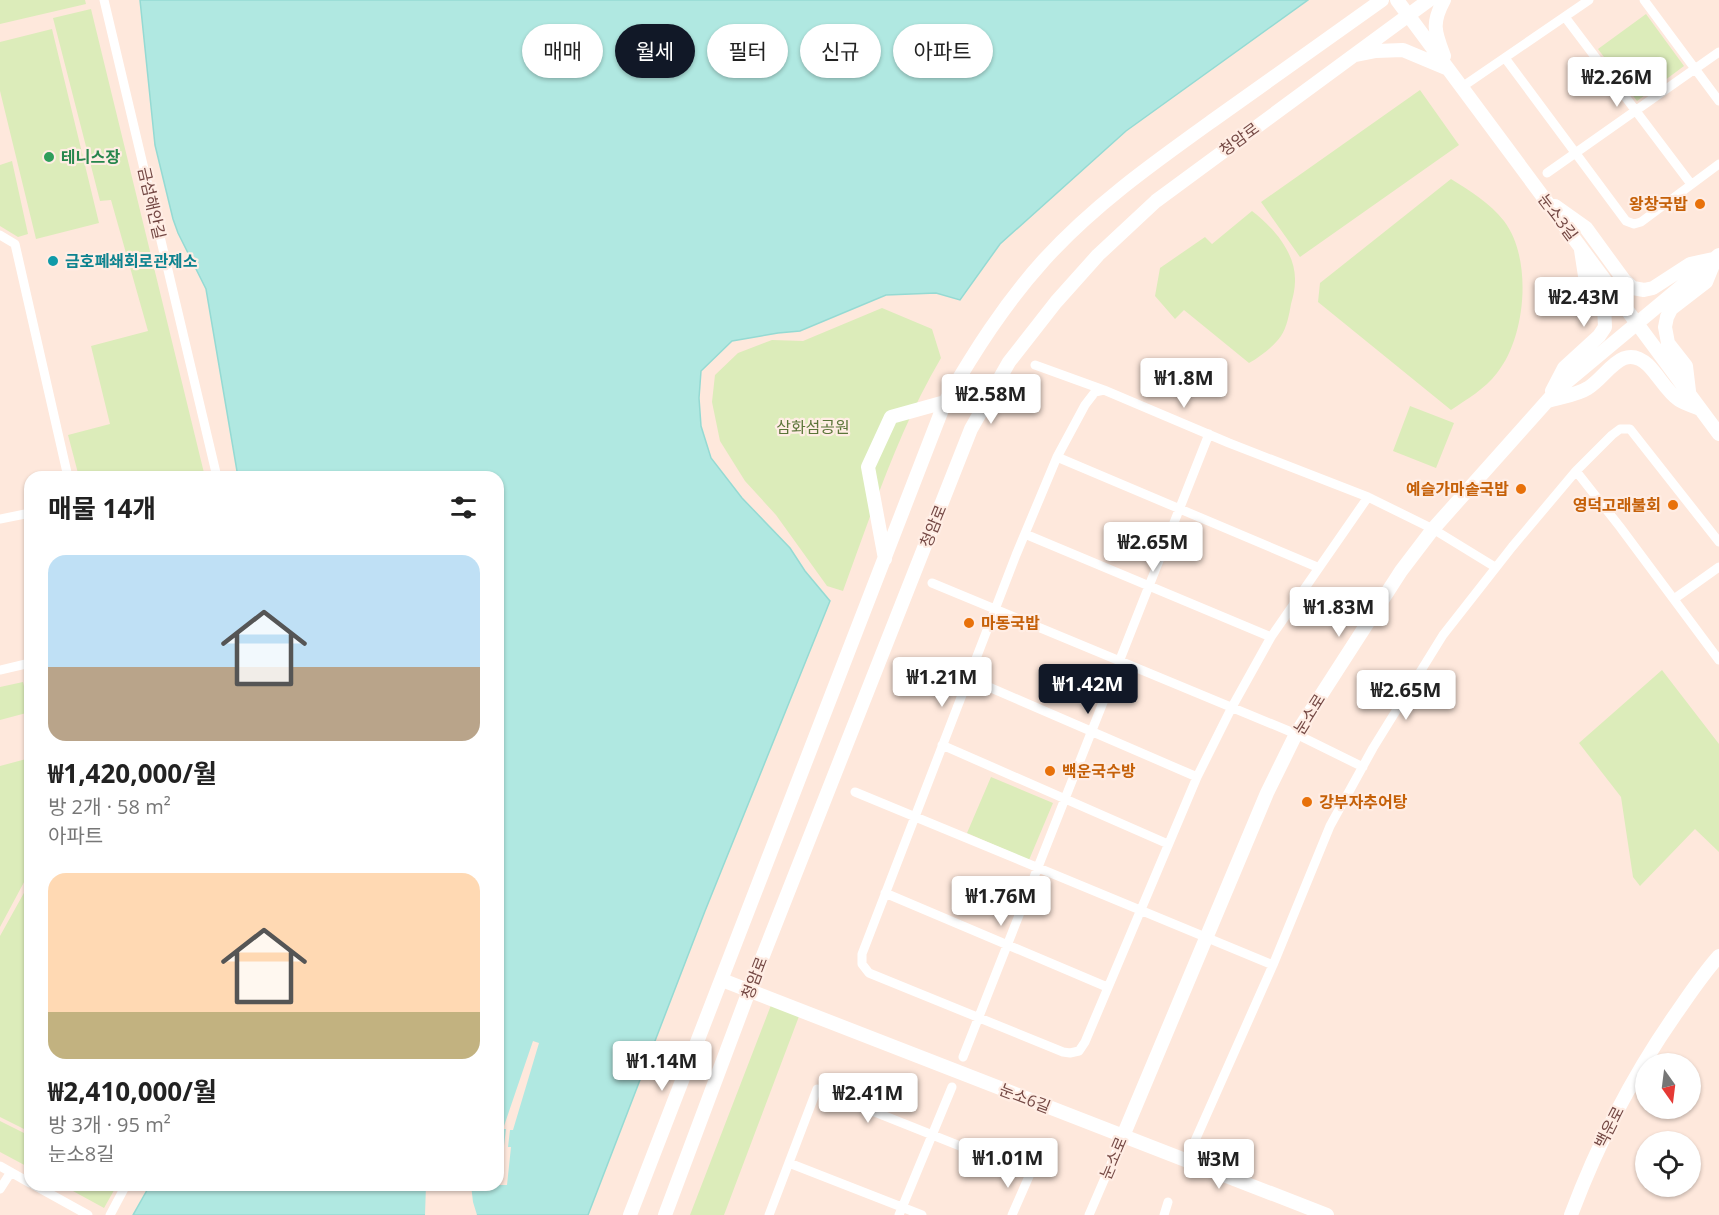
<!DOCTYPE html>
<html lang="ko">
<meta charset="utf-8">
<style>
:root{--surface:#fff;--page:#f6f6f6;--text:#222;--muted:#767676;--accent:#111827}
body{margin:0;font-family:"Open Sans","Noto Sans KR",sans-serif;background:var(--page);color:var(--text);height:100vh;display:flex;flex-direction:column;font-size:22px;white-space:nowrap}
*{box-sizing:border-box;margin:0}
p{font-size:20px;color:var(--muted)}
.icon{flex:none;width:33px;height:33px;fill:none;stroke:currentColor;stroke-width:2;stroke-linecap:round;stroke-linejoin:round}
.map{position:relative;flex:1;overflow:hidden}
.details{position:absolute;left:24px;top:471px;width:480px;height:720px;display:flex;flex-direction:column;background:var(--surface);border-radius:18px;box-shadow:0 2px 4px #0004}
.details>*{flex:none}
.banner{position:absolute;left:522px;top:24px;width:570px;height:54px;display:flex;gap:12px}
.needle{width:39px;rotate:166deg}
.tools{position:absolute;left:1635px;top:1053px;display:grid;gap:12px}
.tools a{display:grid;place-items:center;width:66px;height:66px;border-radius:50%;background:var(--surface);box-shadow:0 2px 4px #0004;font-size:30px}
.price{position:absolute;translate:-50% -51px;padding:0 14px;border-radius:6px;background:#fff;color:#222;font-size:20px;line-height:39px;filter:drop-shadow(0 2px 3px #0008)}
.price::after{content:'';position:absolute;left:50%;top:36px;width:18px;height:14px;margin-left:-9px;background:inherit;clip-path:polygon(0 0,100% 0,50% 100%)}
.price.active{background:var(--accent);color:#fff}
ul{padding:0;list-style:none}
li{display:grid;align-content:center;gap:12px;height:318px;padding:0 24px}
li span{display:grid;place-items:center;height:186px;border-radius:18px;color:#555}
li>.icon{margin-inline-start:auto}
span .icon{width:108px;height:108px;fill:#fffc;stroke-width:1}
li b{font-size:26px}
h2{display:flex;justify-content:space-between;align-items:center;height:72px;padding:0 24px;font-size:26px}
.pill{padding:0 21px;border-radius:27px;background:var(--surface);box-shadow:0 2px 4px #0004;font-size:21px;line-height:54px}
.pill.active{background:var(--accent);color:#fff}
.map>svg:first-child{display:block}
.green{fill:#dcecba}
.water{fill:#b0e8e1;stroke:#95dad3;stroke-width:1.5}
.pier{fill:#fee8dc}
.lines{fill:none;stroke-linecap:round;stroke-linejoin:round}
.street{stroke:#fff;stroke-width:9}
.secondary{stroke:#fff;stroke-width:14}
.leisure-dot{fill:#2e9e5b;stroke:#ffede4;stroke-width:2}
.food-dot{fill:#e8710a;stroke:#ffede4;stroke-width:2}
.culture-dot{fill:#0f9aa8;stroke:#ffede4;stroke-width:2}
.labels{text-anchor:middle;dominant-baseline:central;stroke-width:4.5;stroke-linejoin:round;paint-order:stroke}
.street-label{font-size:16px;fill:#744844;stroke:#ffede4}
.leisure-label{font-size:16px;font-weight:bold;fill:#27864d;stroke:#ffede4;text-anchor:start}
.food-label{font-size:16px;font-weight:bold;fill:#c56008;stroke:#ffede4;text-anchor:end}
.culture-label{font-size:16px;font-weight:bold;fill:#0d838f;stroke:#ffede4;text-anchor:start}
.park-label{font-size:16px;fill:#5b7539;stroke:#ffede4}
</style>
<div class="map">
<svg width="1719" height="1215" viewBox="0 0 1719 1215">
<rect width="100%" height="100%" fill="#fee8dc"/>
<!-- green -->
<path class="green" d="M0,0H85L86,4L0,24Z
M91,9L205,477H79L68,435L110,424L91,346L148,331L111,200L100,201L53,18Z
M1646,14L1684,66L1637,101L1598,49Z
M52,29L99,223L36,239L0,91V42Z
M1420,90L1459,145L1300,257L1261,202Z
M12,161L28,234L18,237L0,226V165Z
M1451,179C1470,191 1490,203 1504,221C1533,259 1526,337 1497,373C1485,389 1467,399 1451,410L1318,302L1320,283Z
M1252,211C1273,227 1296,253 1295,281C1295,289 1293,297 1291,304C1289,315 1287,327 1281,336C1273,347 1261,356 1249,363L1184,310L1175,319L1155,296L1160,268L1205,237L1212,244Z
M882,308L932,329L941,358C898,431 872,512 843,591L827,586L776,515L745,481L720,441L712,402L715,375L738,353L772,340L803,341Z
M1410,406L1454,423L1436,468L1393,451Z
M1662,670L1719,744V852L1695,829L1640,886L1633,877L1621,797L1579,743Z
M23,682L30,712L0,720V687Z
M30,758V871L0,927V766Z
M991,777L1053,803L1029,860L967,833Z
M30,882V1132L0,1117V936Z
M773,1000L801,1011L724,1215H690Z
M0,1121L30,1136V1168L0,1152Z
M62,1185H117L104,1208Z"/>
<!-- water -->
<path class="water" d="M140,0H1308L1126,131L1000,244L960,300L936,293L886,295L800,331L778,333L732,341L701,371L699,398L701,426L711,458L742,498L790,548L805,571L830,601L705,911L588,1215H133L150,1185H498V477H238L206,289L178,233L173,219L155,145Z"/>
<!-- pier -->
<path class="pier" d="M533,1041L539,1043L513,1130H510L508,1147H511L507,1185H498V1146H504L506,1129H503Z
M426,1185H471L473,1202L477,1215H425Z"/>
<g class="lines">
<!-- street -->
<path class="street" d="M104,0L217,477
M1644,0L1719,101
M1565,17L1691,184
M1505,58L1626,221L1634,224L1641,222L1719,164
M1462,87L1589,0
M1547,173L1719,52
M0,235L15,244L68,477
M1035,365L1104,390
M1057,457L1317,567
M1576,471L1620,527L1719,660
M1368,497L1271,637L1232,707L1197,777L1085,1042L1079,1051L1070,1053L1063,1052L869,973L862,964V954L1016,555L1057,457L1085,405L1095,392L1104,390L1229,443L1368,497L1433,529L1495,567
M0,519L30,513
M1025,534L1271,637
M932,583L1296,734L1363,767
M1674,599L1719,567
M0,670L30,663
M968,678L1197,777
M942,745L1168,844
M855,792L1273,965
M885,893L1107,987
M963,1057L1209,434
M1186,1161L1273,965L1330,826L1373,748L1443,635L1512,547L1576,471L1612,435L1620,429H1630L1719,542
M789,1163L922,1215
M0,1166L30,1183
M34,1185L88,1215
M0,1189L11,1172
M110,1215L126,1185
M769,1215L817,1089L1030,1174
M899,1215L952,1087
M1012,1215L1030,1174L1043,1155
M1089,1215L1123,1136
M1164,1215L1168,1202"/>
<!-- secondary -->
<path class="secondary" d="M1397,0L1719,434
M1356,55L1376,51L1403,50L1446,68
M1444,56C1435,32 1431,24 1444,0
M1555,206L1586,228L1624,280L1633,288L1644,290L1653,288L1690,264L1713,259
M1552,391L1564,368L1599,336L1605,327L1604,305L1585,276L1581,250
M1689,391L1686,366L1668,343L1665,327L1667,317L1671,309L1706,282L1715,260
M1548,401C1561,397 1577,395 1588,388C1607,377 1622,341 1648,365C1659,376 1667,392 1679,400C1685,404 1693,406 1700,409
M885,559L868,467L891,417L945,402
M722,980L1327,1215
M1123,1136L1267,793L1296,734L1401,571L1433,529L1557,390L1719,255
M630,1215L945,402C974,352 1005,303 1044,260C1093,206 1152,164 1212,121C1268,81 1325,41 1382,0
M665,1215L749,991L971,429L1009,362L1056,302L1098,255L1156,201L1429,0
M1571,1215C1598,1143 1631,1078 1675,1015C1689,995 1702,975 1719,956"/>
</g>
<!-- markers -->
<circle class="leisure-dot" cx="49" cy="157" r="6"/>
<g class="food-dot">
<circle cx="1700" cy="204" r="6"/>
<circle cx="1521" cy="489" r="6"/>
<circle cx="1673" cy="505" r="6"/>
<circle cx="969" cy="623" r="6"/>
<circle cx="1050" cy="771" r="6"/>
<circle cx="1307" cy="802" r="6"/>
</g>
<circle class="culture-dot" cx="53" cy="261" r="6"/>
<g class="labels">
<!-- street labels -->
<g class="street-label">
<text transform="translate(1239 139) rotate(-36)">청암로</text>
<text transform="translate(152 203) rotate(77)">금섬해안길</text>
<text transform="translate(1558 217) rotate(53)">눈소3길</text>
<text transform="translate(933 526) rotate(-68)">청암로</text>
<text transform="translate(1309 714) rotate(-58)">눈소로</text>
<text transform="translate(754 978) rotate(-69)">청암로</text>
<text transform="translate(1025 1098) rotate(21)">눈소6길</text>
<text transform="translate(1609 1127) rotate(-63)">백운로</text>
<text transform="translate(1113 1158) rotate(-67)">눈소로</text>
</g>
<!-- leisure labels -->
<g class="leisure-label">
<text x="61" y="157">테니스장</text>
</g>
<!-- food labels -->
<g class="food-label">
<text x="1688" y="204">왕창국밥</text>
<text x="1509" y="489">예슬가마솥국밥</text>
<text x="1661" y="505">영덕고래불회</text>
<text x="981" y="623" text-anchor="start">마동국밥</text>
<text x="1062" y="771" text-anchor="start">백운국수방</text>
<text x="1319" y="802" text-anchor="start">강부자추어탕</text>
</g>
<!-- culture labels -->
<g class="culture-label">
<text x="65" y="261">금호폐쇄회로관제소</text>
</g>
<!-- park labels -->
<g class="park-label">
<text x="813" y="427">삼화섬공원</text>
</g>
</g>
</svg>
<div class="tools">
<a><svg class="needle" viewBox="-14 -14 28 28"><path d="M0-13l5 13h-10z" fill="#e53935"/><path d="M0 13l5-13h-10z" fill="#767676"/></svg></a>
<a><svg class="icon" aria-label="locate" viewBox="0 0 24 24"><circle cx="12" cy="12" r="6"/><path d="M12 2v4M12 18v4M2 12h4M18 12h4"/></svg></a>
</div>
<b class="price" style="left:1617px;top:108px">₩2.26M</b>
<b class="price" style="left:1584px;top:328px">₩2.43M</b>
<b class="price" style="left:1184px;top:409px">₩1.8M</b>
<b class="price" style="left:991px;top:425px">₩2.58M</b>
<b class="price" style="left:1153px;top:573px">₩2.65M</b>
<b class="price" style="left:1339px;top:638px">₩1.83M</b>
<b class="price" style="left:942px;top:708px">₩1.21M</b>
<b class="price active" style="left:1088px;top:715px">₩1.42M</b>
<b class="price" style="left:1406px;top:721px">₩2.65M</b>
<b class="price" style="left:1001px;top:927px">₩1.76M</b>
<b class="price" style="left:662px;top:1092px">₩1.14M</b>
<b class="price" style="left:868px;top:1124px">₩2.41M</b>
<b class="price" style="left:1008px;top:1189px">₩1.01M</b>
<b class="price" style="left:1219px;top:1190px">₩3M</b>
<div class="banner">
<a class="pill">매매</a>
<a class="pill active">월세</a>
<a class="pill">필터</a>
<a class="pill">신규</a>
<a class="pill">아파트</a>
</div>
<section class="details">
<h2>매물 14개<svg class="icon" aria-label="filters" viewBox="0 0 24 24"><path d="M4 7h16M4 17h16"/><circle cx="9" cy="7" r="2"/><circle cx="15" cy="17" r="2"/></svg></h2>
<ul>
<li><span style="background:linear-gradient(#bfe0f5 60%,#b9a48a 0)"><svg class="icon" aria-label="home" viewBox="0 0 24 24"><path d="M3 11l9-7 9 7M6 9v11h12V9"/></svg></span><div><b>₩1,420,000/월</b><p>방 2개 · 58 m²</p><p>아파트</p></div></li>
<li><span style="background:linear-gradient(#ffd9b3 75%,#c2b280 0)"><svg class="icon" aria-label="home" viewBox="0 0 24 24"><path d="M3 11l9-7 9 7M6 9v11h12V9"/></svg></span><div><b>₩2,410,000/월</b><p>방 3개 · 95 m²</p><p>눈소8길</p></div></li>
</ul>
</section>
</div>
